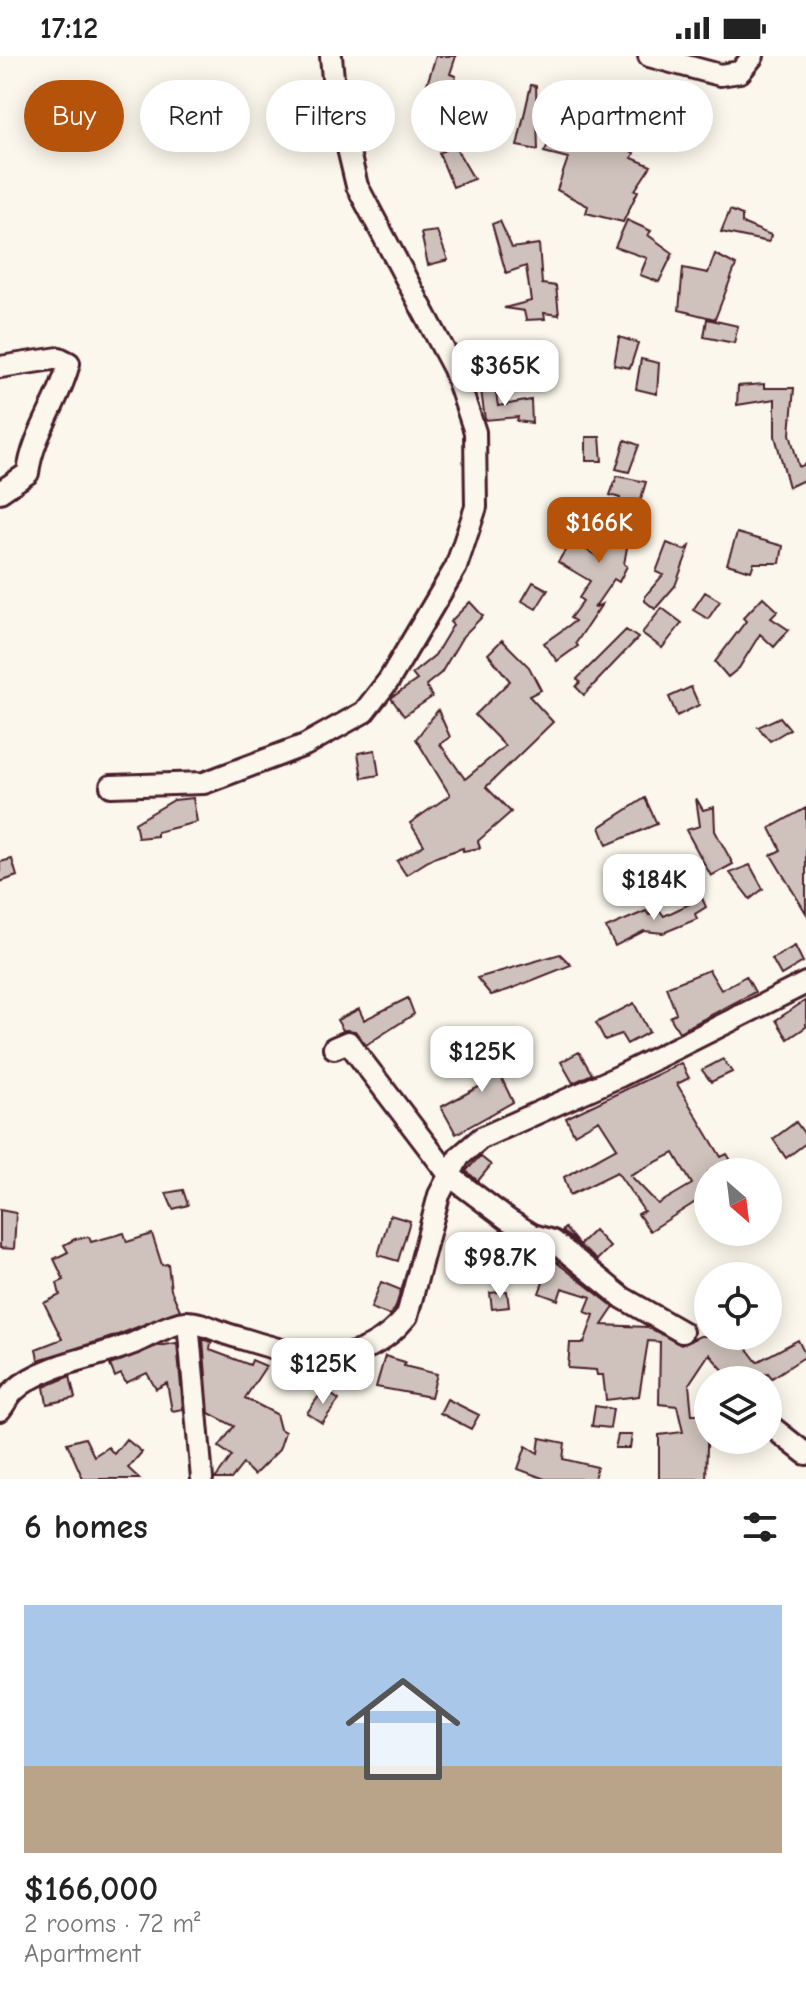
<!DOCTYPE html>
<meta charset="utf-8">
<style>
:root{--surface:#fff;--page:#f2f2f2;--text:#222;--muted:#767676;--line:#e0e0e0;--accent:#b45309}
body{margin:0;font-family:"Comic Neue",sans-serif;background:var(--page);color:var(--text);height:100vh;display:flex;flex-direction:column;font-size:30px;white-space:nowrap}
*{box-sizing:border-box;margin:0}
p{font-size:26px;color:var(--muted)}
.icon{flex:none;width:44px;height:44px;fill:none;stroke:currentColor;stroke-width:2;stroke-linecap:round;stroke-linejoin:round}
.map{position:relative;height:1423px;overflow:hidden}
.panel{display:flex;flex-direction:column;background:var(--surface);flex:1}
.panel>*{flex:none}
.top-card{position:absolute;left:24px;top:24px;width:758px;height:72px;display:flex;gap:16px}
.needle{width:52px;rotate:152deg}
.controls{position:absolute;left:694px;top:1102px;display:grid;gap:16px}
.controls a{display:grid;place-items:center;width:88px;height:88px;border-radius:50%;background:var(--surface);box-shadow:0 4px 20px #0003;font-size:40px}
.price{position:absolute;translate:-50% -68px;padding:0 18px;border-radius:16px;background:#fff;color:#222;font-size:26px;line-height:52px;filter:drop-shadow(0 2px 4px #0008)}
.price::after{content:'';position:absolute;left:50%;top:48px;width:24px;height:18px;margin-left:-12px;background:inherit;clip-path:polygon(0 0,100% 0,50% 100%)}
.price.active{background:var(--accent);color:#fff}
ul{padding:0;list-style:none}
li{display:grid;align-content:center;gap:16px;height:424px;padding:0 24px}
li+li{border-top:2px solid var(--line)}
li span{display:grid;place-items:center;height:248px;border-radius:0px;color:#555}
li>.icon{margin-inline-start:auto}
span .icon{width:144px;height:144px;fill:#fffc;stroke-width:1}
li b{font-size:34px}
h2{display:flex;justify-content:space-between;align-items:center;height:96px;padding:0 24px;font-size:34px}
.chip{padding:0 28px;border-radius:36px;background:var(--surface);box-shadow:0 4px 20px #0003;font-size:28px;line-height:72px}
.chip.active{background:var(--accent);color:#fff}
.status{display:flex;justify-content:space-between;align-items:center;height:56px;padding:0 40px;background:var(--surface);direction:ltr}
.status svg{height:22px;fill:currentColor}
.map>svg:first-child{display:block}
.building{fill:#cfc2bc;stroke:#4a1f2b;stroke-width:2;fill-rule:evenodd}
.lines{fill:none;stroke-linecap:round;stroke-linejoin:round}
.minor-casing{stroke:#4a1f2b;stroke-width:26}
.minor{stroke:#fbf7ec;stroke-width:20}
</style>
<div class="status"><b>17:12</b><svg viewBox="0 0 49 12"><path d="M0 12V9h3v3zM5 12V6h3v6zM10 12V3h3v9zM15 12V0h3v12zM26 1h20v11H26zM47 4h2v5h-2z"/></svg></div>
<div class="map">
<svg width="806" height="1423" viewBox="0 0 806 1423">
<rect width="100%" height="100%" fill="#fbf7ec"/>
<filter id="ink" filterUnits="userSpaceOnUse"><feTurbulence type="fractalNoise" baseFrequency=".0125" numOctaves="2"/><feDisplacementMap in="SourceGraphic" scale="16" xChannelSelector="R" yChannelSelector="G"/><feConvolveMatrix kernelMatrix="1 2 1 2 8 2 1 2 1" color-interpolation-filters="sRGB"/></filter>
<g filter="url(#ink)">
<!-- building -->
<path class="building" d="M436,0H456L450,18L456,20L452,38L427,28Z
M531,29L536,30L538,94L517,90Z
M558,70L615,86L634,97L632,102L651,110L635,134L638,135L623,166L586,157L588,150L557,134L568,102L544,96Z
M454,89L474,123L453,131L439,97Z
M730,154L742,159V167L771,179L769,186L721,176Z
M627,164L651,175L648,179L673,197L659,226L640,219L647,202L615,191Z
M500,165L512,192L539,188L542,228L556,230L559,259L544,257L545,263L526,264L524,255L504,252L531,245L526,210L506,217L492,168Z
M437,175L448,204L428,209L421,177Z
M715,198L736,209L715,263L679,254L683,212L708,217Z
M707,263L738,270L734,287L704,281Z
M619,281L638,287L630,312L614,309Z
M641,303L659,307L657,338L636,333Z
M764,328V332H794L790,378L799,411L806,408V423L789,431L775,380V343L737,349L738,330Z
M495,331L498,350L531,344L532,367L517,365L518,361L485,364L481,334Z
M586,381H600L602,405H586Z
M625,384L639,389L629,416L616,413Z
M617,420L646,426L628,486L624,508L627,510L619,526L614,523L594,552L602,548L576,587L578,590L557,605L544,587L575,565L570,562L583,545L579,542L590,525L558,506L571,485L602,503L606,476L611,477L620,442L610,439Z
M737,477L783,490L780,507H754L751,515L727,508Z
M667,487L684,494L690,490L675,530L655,553L645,545V540L663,519L656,516Z
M533,526L548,534L536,553L522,545Z
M705,536L720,545L708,563L693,554Z
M763,541L778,555L771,562L789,574L774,591L760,578L739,612L728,621L715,606L746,565L743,562Z
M470,546L483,560L463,580L441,617L426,629L432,641L404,660L391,642L417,624L412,618L435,599L453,569L450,566Z
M662,552L682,567L662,592L642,577Z
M626,574L638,582L584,639L576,631L580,626L577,623Z
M502,584L529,611L541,634L529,640L553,666L486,731L511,756L478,785L480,792L463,795V792L433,802L406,819L397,805L424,789L410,767L450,739L416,683L438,654L450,681L440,688L465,723L505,690L475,659L510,625L488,598Z
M691,631L699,649L677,660L669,641Z
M780,661L790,673L770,685L758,671Z
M375,694L379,719L362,722L358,697Z
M193,742L197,766L157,776V780L138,782L135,767L174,744Z
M645,742L657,768L607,789L600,771Z
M696,742L703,754L714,751L715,775L733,808L711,820L686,774L700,770Z
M806,752V857L771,799L781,794L770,772Z
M12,803L17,820L0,826V806Z
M750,809L763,833L750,843L730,817Z
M702,842L706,851L695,858L697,863L663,877L644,875L615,890L606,872L646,855L649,859L660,855L664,860Z
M795,890L803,906L781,919L772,903Z
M560,898L571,909L508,934L491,939L477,922Z
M709,914L721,934L746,920L755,936L679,976L670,961L676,957L666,931Z
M408,942L414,958L366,989L355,975L343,974L337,964L359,953L364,964Z
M806,944V971L788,983L776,964Z
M634,947L649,976L627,988L621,978L605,984L596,967Z
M504,992L514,1011L500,1019L513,1046L456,1078L441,1051L488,1026L476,1006Z
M579,996L592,1018L573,1027L561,1006Z
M723,1003L732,1016L711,1026L702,1014Z
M681,1007L689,1022L677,1028L721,1101L727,1098L738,1116H708V1138L650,1175L638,1158L644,1155L617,1116L570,1139L564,1121L617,1092L599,1064L574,1078L566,1062ZM674,1097L692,1128L658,1148L630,1119Z
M796,1066L806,1080V1087L786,1102L773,1083Z
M480,1100L491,1109L478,1125L466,1115Z
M183,1134L188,1149L173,1153L166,1137Z
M0,1154L16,1157L14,1193L0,1192Z
M390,1159L410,1165L398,1205L378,1199Z
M565,1172L579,1189L594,1174L610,1191L597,1204L562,1175Z
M124,1177L127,1186L152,1178L162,1209L168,1208L171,1234L180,1254L115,1280L38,1304L36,1293L62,1283L44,1247L60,1239L57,1227L64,1224L54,1203L68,1196L64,1189L75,1183L89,1181L91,1186Z
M542,1195L614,1251L602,1269L648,1271L681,1289L700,1280H737L757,1306L798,1284L806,1300L772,1322L768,1317L752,1324H732L709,1298L689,1328L692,1359H708L706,1423H659V1379L683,1376L677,1350L659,1348L660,1286L648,1285L639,1340L606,1344L603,1319H597L596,1314L568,1312L570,1287H584L594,1259L585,1256L591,1241L562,1232L558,1244L539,1237L550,1208L539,1202Z
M381,1226L401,1234L395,1253L389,1259L371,1252Z
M507,1235L509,1251L492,1253L490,1237Z
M203,1283L211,1286L210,1294L250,1309L252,1304L266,1310L245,1342L276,1358L280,1373L285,1376L279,1394L254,1419L243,1408L231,1423H215L232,1400L219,1391L234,1370L209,1357Z
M177,1287L183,1353L172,1355L167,1327L156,1333L147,1317L126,1327L121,1318L115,1321L110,1309L157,1290Z
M385,1300L405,1306L404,1310L437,1318L431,1341L376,1331Z
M70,1320L75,1342L47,1348L44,1331Z
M324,1333L339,1344L322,1367L307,1357Z
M447,1343L479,1359L471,1373L440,1357Z
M595,1350L613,1353L610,1372L592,1370Z
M618,1379H632L630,1392H615Z
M85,1382L94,1400L108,1391L114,1398L126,1383L142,1396L128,1412L140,1423H83L67,1387Z
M540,1382L565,1387L563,1403L597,1411L594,1423H545L518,1413L526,1390L538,1397Z"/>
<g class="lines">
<defs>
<path id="minor" d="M649,0L720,19L740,16L753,0
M0,311L59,302L69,307C59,347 33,377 28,417L0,436
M111,730L204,727L305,689L364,656L389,624L456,511L476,451L475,376L454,313L357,130L334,34L331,0
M334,992L348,986L450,1120L507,1163L533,1179L553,1185L623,1242L682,1276
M188,1266L202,1423
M0,1354C5,1348 9,1339 15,1334C45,1307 97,1302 134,1287C150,1280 168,1268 186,1266C198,1265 215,1274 227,1278C294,1298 354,1324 407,1260L439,1139L459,1101L481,1082L620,1020L806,927
M768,1368L806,1398"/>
</defs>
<!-- minor casing -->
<use href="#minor" class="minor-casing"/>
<!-- minor -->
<use href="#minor" class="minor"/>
</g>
</g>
</svg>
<div class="controls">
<a><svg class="needle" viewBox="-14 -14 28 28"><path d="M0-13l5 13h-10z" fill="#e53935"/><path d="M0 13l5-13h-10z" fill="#767676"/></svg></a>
<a><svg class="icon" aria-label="locate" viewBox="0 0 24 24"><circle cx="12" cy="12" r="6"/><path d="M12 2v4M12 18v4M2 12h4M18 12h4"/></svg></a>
<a><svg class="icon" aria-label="layers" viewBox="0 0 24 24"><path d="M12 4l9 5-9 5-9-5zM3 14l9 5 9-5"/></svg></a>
</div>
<b class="price" style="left:505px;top:352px">$365K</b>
<b class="price active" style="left:599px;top:509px">$166K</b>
<b class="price" style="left:654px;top:866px">$184K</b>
<b class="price" style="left:482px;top:1038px">$125K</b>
<b class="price" style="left:500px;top:1244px">$98.7K</b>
<b class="price" style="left:323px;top:1350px">$125K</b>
<div class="top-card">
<a class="chip active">Buy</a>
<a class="chip">Rent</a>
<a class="chip">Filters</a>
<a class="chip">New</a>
<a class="chip">Apartment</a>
</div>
</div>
<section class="panel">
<h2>6 homes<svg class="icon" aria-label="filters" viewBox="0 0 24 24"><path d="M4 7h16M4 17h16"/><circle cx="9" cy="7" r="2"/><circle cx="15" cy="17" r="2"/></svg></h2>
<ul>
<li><span style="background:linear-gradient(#a9c7e8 65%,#b9a48a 0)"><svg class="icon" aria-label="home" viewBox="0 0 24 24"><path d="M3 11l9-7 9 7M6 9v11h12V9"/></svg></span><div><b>$166,000</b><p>2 rooms · 72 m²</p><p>Apartment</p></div></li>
</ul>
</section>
